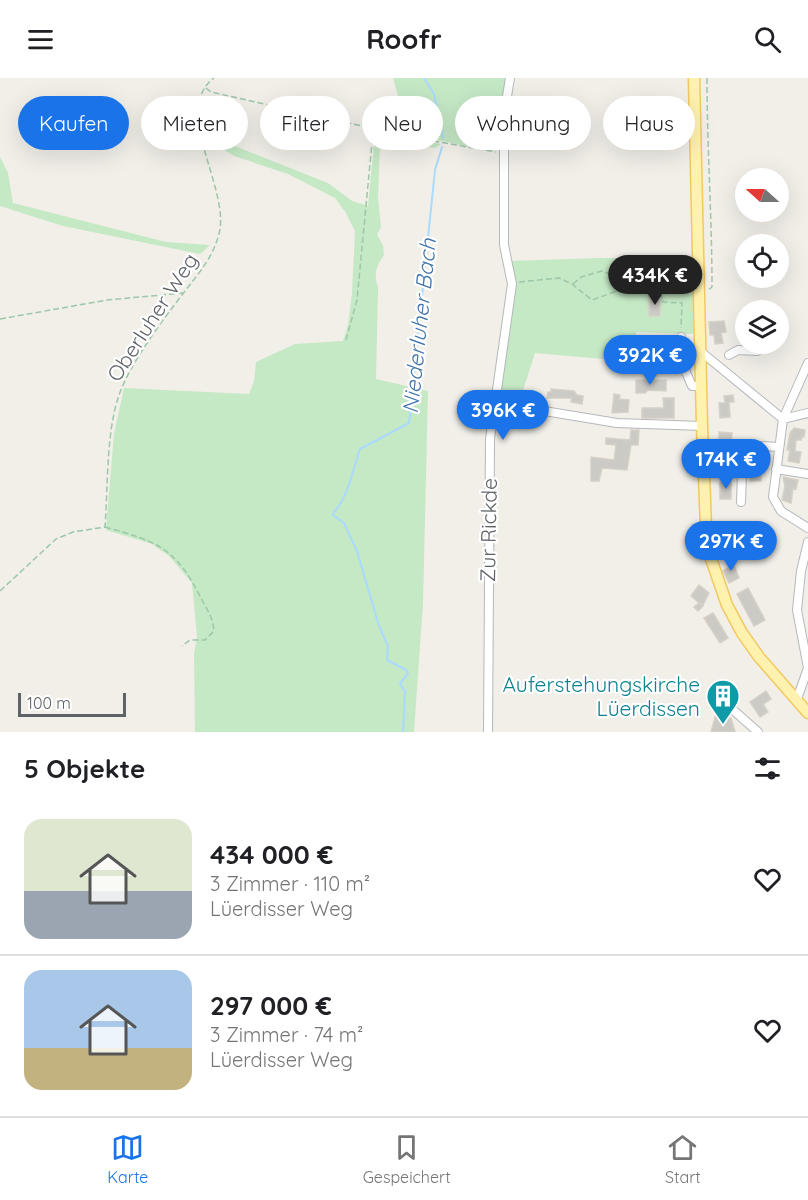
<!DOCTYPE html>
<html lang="de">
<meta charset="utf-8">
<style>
:root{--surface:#fff;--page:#f6f6f6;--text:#202124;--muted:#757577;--line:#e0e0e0;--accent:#1a73e8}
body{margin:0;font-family:Quicksand,sans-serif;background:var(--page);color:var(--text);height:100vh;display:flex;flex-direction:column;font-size:22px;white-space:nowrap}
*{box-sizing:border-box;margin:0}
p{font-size:20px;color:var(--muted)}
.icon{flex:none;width:33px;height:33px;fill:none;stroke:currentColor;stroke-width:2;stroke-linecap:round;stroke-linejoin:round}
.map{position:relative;height:654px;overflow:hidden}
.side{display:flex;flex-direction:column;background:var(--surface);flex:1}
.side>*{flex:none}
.top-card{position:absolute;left:18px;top:18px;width:772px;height:54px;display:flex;gap:12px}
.needle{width:39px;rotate:291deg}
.fabs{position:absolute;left:735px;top:90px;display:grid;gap:12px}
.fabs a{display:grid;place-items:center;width:54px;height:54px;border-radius:50%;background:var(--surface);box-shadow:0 6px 24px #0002;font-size:30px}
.scale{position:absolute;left:18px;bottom:15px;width:108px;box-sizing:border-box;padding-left:6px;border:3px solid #5f6368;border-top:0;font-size:16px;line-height:21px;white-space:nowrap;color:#5f6368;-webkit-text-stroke:4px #fff;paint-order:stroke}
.price{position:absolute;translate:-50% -51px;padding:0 14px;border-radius:21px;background:var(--accent);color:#fff;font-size:20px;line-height:39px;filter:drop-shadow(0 2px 3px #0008)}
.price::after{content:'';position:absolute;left:50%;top:36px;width:18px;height:14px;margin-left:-9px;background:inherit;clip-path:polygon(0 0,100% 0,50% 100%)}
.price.on{background:#222;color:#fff}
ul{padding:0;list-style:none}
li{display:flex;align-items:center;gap:18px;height:150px;padding:0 24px}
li+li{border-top:2px solid var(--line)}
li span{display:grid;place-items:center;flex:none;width:168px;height:120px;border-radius:18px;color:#555}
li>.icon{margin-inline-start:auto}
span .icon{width:72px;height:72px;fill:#fffc;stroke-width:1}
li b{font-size:26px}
h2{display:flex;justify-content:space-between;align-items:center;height:72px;padding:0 24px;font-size:26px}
.tag{padding:0 21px;border-radius:27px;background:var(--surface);box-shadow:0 6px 24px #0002;font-size:21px;line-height:54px}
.tag.on{background:var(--accent);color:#fff}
header{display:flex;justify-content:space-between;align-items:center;height:78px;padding:0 24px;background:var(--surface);font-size:27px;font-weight:800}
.tabs{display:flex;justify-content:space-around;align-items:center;height:84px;border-top:2px solid var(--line);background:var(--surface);font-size:16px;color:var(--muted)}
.tabs a{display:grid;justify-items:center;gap:3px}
.tabs .on{color:var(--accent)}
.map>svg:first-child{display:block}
.green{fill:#c5e8c5}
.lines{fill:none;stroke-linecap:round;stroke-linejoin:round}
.stream{stroke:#aadaff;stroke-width:2}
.building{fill:#cccac5;stroke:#d6d1c6;stroke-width:1.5}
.minor-casing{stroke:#b5b8bc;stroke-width:10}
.major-casing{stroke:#f2c960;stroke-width:13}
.path{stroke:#9cc7a9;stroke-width:1.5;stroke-dasharray:6 3;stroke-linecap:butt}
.minor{stroke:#fff;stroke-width:8}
.major{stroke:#fff2af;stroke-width:10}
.labels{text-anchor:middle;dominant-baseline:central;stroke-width:4.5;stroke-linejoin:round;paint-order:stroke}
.street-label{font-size:21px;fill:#5f6368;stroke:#fff}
.culture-label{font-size:21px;fill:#0d838f;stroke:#fff;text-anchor:end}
.water-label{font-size:22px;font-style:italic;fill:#4174aa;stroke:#fff}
</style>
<header><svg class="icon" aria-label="menu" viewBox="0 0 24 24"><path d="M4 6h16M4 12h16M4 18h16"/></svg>Roofr<svg class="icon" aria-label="search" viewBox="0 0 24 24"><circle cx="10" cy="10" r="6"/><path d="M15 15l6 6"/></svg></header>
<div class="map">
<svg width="808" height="654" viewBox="0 0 808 654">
<rect width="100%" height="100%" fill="#f1efe8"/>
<!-- green -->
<path class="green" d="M393,0H507L498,70L489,73L409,56Z
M200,42L207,46L217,61L328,105L352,123L368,128L374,66L375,59L379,55L441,66L435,70L392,62L380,66L378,120L381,149L377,156L383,168L384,177C377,187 373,196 378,209L376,301L428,313L423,525L414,654H195L194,576L197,559L192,505L169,478L152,466L106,452L114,356L124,310L249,316L254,303L256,284L295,266L343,263L348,247L352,215L355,153L346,135L335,120L288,96L234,78L205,60Z
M0,79L8,95L13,125L166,164L210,167L200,176L63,148L0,128Z
M599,180H692L694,256L636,254V284L535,275L519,325L506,323L502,320L501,315C505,271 519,227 511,183Z"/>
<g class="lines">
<!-- stream -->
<path class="stream" d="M424,0L434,16L443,60
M403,654L405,614L400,605L408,596L406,592L387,582L388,568L379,548L357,473L344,445L333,437L334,434C348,419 353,391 360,371L409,345L435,92L442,69"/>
</g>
<!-- building -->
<path class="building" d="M649,217H660V238H649Z
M724,243L726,254L721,255L723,265L715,266L714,257H710L709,244Z
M636,302H666V313L648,312L645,315H636Z
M551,311L574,313L577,317L583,318L582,326L571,324L572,320H547L548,314H551Z
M614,316L620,317L619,321L629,322L628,334L612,335Z
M733,317L734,324H729L730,339L720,340L719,325H725L724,318Z
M663,320H674V340H642V330H664Z
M794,350L805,352L804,359H802L801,362H796L795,373L801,374L799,385L788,383L790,372H787L790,355Z
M631,352H639L638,367H631L627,392L602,390L599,403H591V379L614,382L616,367L606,366V360L630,362Z
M719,354L732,355L731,364H725V376L732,377V385H719Z
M751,374H760L761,403H750Z
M783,399L798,402L796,411L793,410L791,425L782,422L785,408Z
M720,404H731V421H720Z
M732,482L739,500L729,505L723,493L729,489L727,484Z
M699,507L709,515L703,527L700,525L703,528L698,533L694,529L699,525L691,518Z
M748,510L765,542L754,548L737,516Z
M713,535L728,560L720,565L704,540Z
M766,613L771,621L763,626L768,634L760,639L750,624Z
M716,636L731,640L735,654H711Z"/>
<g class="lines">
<defs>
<path id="minor" d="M681,259L685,292L692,308H701
M700,273L783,341L773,419L781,433L808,450
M729,277L738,272L757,273
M496,325L617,345L702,348
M783,341L808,285
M783,341L808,335
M776,391L808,396
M741,424L743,367L779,369
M797,621L808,590L797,532L801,493L808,464
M732,631L758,654
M488,654L490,361L512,206L504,167V37L510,0"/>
<path id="major" d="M694,0L702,348L706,449L710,478L727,527L742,555L759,579L808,635"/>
</defs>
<!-- minor casing -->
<use href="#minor" class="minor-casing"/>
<!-- major casing -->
<use href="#major" class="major-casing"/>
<!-- path -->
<path class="path" d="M707,0C707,70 712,139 712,209L707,213
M206,10L211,14L411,59L496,74
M519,204L559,200L572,206L592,222L628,209H654L658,210L663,224L682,225L681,250
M573,206L581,199L602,193L615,198L628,209
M0,241L107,222L183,215
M346,262L357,222L372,65L375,53
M105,449C158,464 175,469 201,520C207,532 213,539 214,553L205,562H190L182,568
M0,513L56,461L73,454L105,449C108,410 106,354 119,317C130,286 161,244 182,217C197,197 212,182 219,156C231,112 171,32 214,0"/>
<!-- minor -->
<use href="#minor" class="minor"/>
<!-- major -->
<use href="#major" class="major"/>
</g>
<!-- icons -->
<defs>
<symbol id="building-pin" viewBox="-11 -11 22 30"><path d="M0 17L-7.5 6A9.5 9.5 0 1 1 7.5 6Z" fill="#0f9aa8" stroke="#fff"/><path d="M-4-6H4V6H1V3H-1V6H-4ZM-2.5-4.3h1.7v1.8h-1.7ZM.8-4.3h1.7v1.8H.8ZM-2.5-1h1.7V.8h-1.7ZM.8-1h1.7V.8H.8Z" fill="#fff"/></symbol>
</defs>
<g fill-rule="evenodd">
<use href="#building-pin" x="704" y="599" width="38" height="52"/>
</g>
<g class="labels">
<!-- street labels -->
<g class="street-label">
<text transform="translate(152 239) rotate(-57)">Oberluher Weg</text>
<text transform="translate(488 452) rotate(-89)">Zur Rickde</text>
</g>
<!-- culture labels -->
<g class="culture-label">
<text x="700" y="606">Auferstehungskirche<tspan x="700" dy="24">Lüerdissen</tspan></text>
</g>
<!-- water labels -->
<g class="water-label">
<text transform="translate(419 248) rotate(-84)">Niederluher Bach</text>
</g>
</g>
</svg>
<div class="fabs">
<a><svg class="needle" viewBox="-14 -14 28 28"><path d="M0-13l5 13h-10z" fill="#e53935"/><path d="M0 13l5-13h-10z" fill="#757577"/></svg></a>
<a><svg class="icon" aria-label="locate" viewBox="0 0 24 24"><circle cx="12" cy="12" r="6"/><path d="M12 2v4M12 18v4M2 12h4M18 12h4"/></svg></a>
<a><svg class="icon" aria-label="layers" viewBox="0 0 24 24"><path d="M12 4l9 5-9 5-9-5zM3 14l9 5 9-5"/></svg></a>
</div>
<div class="scale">100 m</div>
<b class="price on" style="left:655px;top:228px">434K €</b>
<b class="price" style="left:650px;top:308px">392K €</b>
<b class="price" style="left:503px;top:363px">396K €</b>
<b class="price" style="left:726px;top:412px">174K €</b>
<b class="price" style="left:731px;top:494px">297K €</b>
<div class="top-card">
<a class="tag on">Kaufen</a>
<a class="tag">Mieten</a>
<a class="tag">Filter</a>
<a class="tag">Neu</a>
<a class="tag">Wohnung</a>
<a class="tag">Haus</a>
</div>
</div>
<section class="side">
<h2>5 Objekte<svg class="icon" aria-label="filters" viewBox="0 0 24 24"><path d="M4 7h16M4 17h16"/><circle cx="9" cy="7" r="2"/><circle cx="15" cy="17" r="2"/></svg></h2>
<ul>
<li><span style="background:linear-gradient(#dfe7d0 60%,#9aa5b1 0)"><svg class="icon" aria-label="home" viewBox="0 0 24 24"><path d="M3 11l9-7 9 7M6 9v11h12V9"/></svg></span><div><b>434 000 €</b><p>3 Zimmer · 110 m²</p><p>Lüerdisser Weg</p></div><svg class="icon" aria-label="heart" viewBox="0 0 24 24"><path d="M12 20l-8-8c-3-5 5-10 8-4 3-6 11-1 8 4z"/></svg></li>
<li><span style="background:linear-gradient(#a9c7e8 65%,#c2b280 0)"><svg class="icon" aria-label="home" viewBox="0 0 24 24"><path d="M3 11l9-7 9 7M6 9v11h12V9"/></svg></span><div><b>297 000 €</b><p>3 Zimmer · 74 m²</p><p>Lüerdisser Weg</p></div><svg class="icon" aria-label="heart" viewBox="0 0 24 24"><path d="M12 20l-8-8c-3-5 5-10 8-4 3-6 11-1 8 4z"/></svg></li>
</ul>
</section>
<nav class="tabs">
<a class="on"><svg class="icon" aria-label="map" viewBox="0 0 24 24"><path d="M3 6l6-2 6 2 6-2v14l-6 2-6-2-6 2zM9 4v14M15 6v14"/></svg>Karte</a>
<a><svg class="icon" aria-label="saved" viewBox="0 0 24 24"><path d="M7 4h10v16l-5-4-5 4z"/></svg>Gespeichert</a>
<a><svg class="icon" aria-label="home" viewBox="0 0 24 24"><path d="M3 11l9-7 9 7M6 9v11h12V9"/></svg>Start</a>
</nav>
